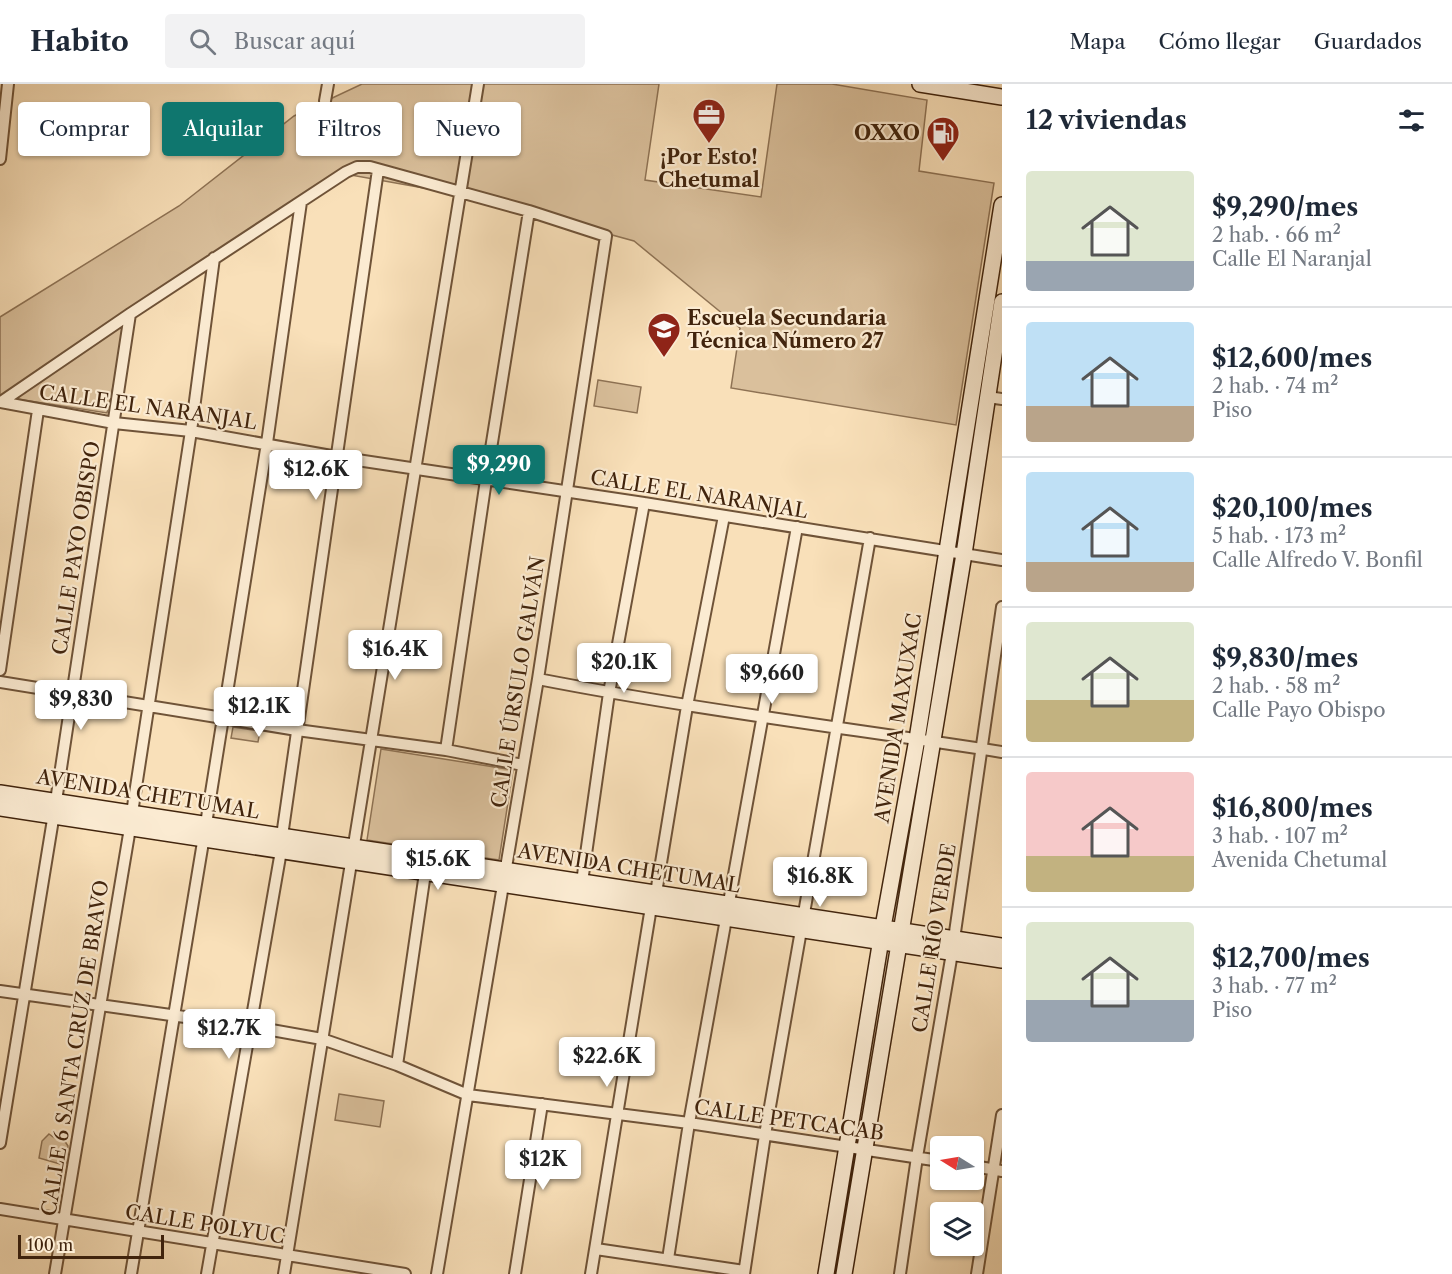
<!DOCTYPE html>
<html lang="es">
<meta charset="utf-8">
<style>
:root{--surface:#fff;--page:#f2f2f3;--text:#1f2937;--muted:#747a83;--line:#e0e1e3;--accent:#0f766e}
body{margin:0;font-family:"Libre Caslon Text",serif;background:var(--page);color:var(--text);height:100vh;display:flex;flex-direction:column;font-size:22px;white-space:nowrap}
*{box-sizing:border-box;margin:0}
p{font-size:20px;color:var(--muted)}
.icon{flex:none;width:33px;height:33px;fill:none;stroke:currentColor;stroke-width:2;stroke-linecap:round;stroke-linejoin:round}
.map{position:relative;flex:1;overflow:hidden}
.side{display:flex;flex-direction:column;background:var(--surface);width:450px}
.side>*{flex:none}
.hud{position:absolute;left:18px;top:18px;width:570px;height:54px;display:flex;gap:12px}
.needle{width:39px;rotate:281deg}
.buttons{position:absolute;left:930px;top:1052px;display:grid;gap:12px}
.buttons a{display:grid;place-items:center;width:54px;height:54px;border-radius:6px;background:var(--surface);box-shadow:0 2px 4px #0004;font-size:30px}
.scale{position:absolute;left:18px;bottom:15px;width:146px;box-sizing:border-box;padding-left:6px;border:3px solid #41240d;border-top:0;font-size:16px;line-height:21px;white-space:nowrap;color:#41240d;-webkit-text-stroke:4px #fbebd2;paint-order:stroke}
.price{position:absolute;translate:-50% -51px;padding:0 14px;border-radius:6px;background:#fff;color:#222;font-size:20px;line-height:39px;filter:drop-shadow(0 2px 3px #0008)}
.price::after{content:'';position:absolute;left:50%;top:36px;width:18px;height:14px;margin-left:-9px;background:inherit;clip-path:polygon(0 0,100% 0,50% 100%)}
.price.selected{background:var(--accent);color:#fff}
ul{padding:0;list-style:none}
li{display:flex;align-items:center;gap:18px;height:150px;padding:0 24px}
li+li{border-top:2px solid var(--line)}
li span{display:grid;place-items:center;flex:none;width:168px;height:120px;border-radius:6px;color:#555}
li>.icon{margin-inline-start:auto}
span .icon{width:72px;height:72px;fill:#fffc;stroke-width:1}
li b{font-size:26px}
h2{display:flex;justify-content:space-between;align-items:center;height:72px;padding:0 24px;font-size:26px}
.tag{padding:0 21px;border-radius:6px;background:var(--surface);box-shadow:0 2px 4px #0004;font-size:21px;line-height:54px}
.tag.selected{background:var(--accent);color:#fff}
header{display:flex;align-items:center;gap:36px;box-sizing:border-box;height:84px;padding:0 30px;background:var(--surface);border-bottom:2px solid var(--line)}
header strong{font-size:28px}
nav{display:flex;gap:33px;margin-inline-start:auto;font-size:21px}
.search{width:420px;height:54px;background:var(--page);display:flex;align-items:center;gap:15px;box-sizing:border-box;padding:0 21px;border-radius:6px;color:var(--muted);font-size:22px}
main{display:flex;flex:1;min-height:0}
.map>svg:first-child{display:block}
.green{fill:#dac09c;stroke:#8e7254;stroke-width:1.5}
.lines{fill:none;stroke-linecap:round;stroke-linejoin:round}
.minor-casing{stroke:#6f5338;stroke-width:14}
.secondary-casing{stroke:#41240d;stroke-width:18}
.minor{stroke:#fbebd2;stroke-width:10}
.secondary{stroke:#fbebd2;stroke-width:15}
.labels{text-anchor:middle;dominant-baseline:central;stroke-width:4.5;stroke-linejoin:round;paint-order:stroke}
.poi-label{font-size:20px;font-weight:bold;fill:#41240d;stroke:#fbebd2;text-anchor:end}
.street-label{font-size:20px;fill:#41240d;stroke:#fbebd2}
</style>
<header>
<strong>Habito</strong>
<div class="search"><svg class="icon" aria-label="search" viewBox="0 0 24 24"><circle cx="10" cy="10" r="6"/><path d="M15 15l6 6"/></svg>Buscar aquí</div>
<nav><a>Mapa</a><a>Cómo llegar</a><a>Guardados</a></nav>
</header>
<main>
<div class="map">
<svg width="1002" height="1190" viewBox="0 0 1002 1190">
<rect width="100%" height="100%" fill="#f9e0b9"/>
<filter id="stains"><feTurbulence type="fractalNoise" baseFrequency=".00333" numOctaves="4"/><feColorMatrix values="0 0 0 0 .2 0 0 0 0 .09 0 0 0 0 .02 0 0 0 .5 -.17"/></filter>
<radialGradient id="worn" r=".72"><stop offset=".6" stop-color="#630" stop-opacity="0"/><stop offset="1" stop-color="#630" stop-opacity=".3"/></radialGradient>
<!-- green -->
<path class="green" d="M362,0H659L645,96L761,113L777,0H832L927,16L919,87L994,99L956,341L731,304L740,244L634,157L474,113L351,91L129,234L107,329L4,313L0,316V233L179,122L294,32Z
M598,296L641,303L637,329L594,322Z
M233,643L260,647L258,658L231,654Z
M381,665L513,686L499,776L367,756Z
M339,1010L384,1017L380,1043L335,1036Z
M49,1050L56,1055L64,1056L68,1062L66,1079L60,1080L39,1074L42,1057Z"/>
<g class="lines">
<defs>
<path id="minor" d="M325,17L328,0
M0,75L8,0
M988,313L1002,315
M0,318L114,339L191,347L337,373L644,419L1002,476
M1,318L130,230L346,88L357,83H370L529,127L606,152L538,595L437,1190
M0,586L38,326
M538,595C692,625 847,644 1002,668
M0,598L297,646L446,666L523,681
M446,666L486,396L529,127
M132,729L191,347L214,174
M282,752L378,86
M582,798L609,609L644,419
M0,907L249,942L322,955L397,981L468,1011L689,1039L940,1077
M397,981L425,789
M0,1059L56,717L130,230
M974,1082L1002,1087
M0,1125L405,1190
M596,1165L744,1187
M668,1175L689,1039L797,443
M55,1190L130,744
M131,1190L206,740L267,359L301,118
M207,1190L281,767
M284,1190L478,0
M515,1190L542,1020
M591,1190L651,823L656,809L687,622L724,432
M744,1190L765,1051L870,454
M900,1190L917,1073L952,869L1002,523
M977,1190L1002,1031"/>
<path id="secondary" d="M920,0L1002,13
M0,709L1002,862
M0,724L1002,876
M826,1190L883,843L917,655L1002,121
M844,1190L964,470L1002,218"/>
</defs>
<!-- minor casing -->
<use href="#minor" class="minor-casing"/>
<!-- secondary casing -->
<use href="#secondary" class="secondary-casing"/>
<!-- minor -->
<use href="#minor" class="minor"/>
<!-- secondary -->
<use href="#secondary" class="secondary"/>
</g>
<!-- icons -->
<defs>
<symbol id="office-pin" viewBox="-11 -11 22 30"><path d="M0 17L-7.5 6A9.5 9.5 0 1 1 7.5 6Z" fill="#8f2418" stroke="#fbebd2"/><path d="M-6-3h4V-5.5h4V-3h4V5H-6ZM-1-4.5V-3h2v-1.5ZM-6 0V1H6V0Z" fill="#fff"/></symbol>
<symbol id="fuel-pin" viewBox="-11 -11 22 30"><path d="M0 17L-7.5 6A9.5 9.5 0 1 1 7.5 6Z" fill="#8f2418" stroke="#fbebd2"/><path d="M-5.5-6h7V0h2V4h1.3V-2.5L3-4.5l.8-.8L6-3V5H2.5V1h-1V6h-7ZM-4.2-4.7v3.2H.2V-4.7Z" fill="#fff"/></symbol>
<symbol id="school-pin" viewBox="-11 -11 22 30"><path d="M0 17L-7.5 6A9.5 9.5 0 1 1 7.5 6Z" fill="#8f2418" stroke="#fbebd2"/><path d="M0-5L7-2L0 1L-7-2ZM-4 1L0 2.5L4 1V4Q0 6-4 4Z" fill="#fff"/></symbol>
</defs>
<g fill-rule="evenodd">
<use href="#office-pin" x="690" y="12" width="38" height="52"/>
<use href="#fuel-pin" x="924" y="30" width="38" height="52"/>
<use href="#school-pin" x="645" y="226" width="38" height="52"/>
</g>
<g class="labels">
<!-- poi labels -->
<g class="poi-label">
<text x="920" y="49">OXXO</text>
<text x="709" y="73" text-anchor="middle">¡Por Esto!<tspan x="709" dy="23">Chetumal</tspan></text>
<text x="687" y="234" text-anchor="start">Escuela Secundaria<tspan x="687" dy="23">Técnica Número 27</tspan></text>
</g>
<!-- street labels -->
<g class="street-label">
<text transform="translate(148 323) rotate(8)">CALLE EL NARANJAL</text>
<text transform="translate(699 410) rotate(9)">CALLE EL NARANJAL</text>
<text transform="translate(76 464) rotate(-81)">CALLE PAYO OBISPO</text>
<text transform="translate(518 598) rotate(-81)">CALLE ÚRSULO GALVÁN</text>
<text transform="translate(898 634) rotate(-81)">AVENIDA MAXUXAC</text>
<text transform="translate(148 710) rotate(9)">AVENIDA CHETUMAL</text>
<text transform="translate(629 784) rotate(9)">AVENIDA CHETUMAL</text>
<text transform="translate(934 854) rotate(-81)">CALLE RÍO VERDE</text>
<text transform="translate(75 964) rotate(-81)">CALLE 6 SANTA CRUZ DE BRAVO</text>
<text transform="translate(789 1036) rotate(8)">CALLE PETCACAB</text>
<text transform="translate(205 1140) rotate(9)">CALLE POLYUC</text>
</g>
</g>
<rect width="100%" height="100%" filter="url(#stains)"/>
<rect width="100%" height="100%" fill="url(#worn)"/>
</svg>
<div class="buttons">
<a><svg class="needle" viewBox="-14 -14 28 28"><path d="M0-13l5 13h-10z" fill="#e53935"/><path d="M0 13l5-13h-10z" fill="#747a83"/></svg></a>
<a><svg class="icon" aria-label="layers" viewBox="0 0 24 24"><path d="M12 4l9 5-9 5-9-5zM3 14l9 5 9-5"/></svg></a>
</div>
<div class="scale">100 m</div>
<b class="price selected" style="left:499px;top:412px">$9,290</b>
<b class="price" style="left:316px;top:417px">$12.6K</b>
<b class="price" style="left:395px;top:597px">$16.4K</b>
<b class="price" style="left:624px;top:610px">$20.1K</b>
<b class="price" style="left:772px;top:621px">$9,660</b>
<b class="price" style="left:81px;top:647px">$9,830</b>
<b class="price" style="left:259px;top:654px">$12.1K</b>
<b class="price" style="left:438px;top:807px">$15.6K</b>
<b class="price" style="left:820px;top:824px">$16.8K</b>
<b class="price" style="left:229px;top:976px">$12.7K</b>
<b class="price" style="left:607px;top:1004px">$22.6K</b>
<b class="price" style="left:543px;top:1107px">$12K</b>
<div class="hud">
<a class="tag">Comprar</a>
<a class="tag selected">Alquilar</a>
<a class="tag">Filtros</a>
<a class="tag">Nuevo</a>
</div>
</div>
<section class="side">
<h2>12 viviendas<svg class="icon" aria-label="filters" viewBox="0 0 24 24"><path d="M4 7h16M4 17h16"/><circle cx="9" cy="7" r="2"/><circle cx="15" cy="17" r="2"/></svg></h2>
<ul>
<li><span style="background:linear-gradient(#dfe7d0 75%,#9aa5b1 0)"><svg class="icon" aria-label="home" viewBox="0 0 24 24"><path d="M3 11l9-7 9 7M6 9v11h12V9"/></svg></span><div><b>$9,290/mes</b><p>2 hab. · 66 m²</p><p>Calle El Naranjal</p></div></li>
<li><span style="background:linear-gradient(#bfe0f5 70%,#b9a48a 0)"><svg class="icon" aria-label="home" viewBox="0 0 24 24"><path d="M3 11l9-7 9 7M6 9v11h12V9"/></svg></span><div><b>$12,600/mes</b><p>2 hab. · 74 m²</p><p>Piso</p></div></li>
<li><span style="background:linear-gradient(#bfe0f5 75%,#b9a48a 0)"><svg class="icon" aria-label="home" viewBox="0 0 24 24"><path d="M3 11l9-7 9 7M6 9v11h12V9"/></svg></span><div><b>$20,100/mes</b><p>5 hab. · 173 m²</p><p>Calle Alfredo V. Bonfil</p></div></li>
<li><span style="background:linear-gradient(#dfe7d0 65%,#c2b280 0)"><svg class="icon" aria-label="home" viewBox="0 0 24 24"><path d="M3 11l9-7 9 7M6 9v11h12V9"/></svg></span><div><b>$9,830/mes</b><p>2 hab. · 58 m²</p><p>Calle Payo Obispo</p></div></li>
<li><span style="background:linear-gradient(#f6c9c9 70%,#c2b280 0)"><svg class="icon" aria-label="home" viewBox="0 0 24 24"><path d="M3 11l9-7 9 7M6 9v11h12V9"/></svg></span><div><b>$16,800/mes</b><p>3 hab. · 107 m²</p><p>Avenida Chetumal</p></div></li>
<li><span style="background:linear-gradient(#dfe7d0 65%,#9aa5b1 0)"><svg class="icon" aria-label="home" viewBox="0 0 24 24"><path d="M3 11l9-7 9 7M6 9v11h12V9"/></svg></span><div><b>$12,700/mes</b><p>3 hab. · 77 m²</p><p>Piso</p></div></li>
</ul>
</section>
</main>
